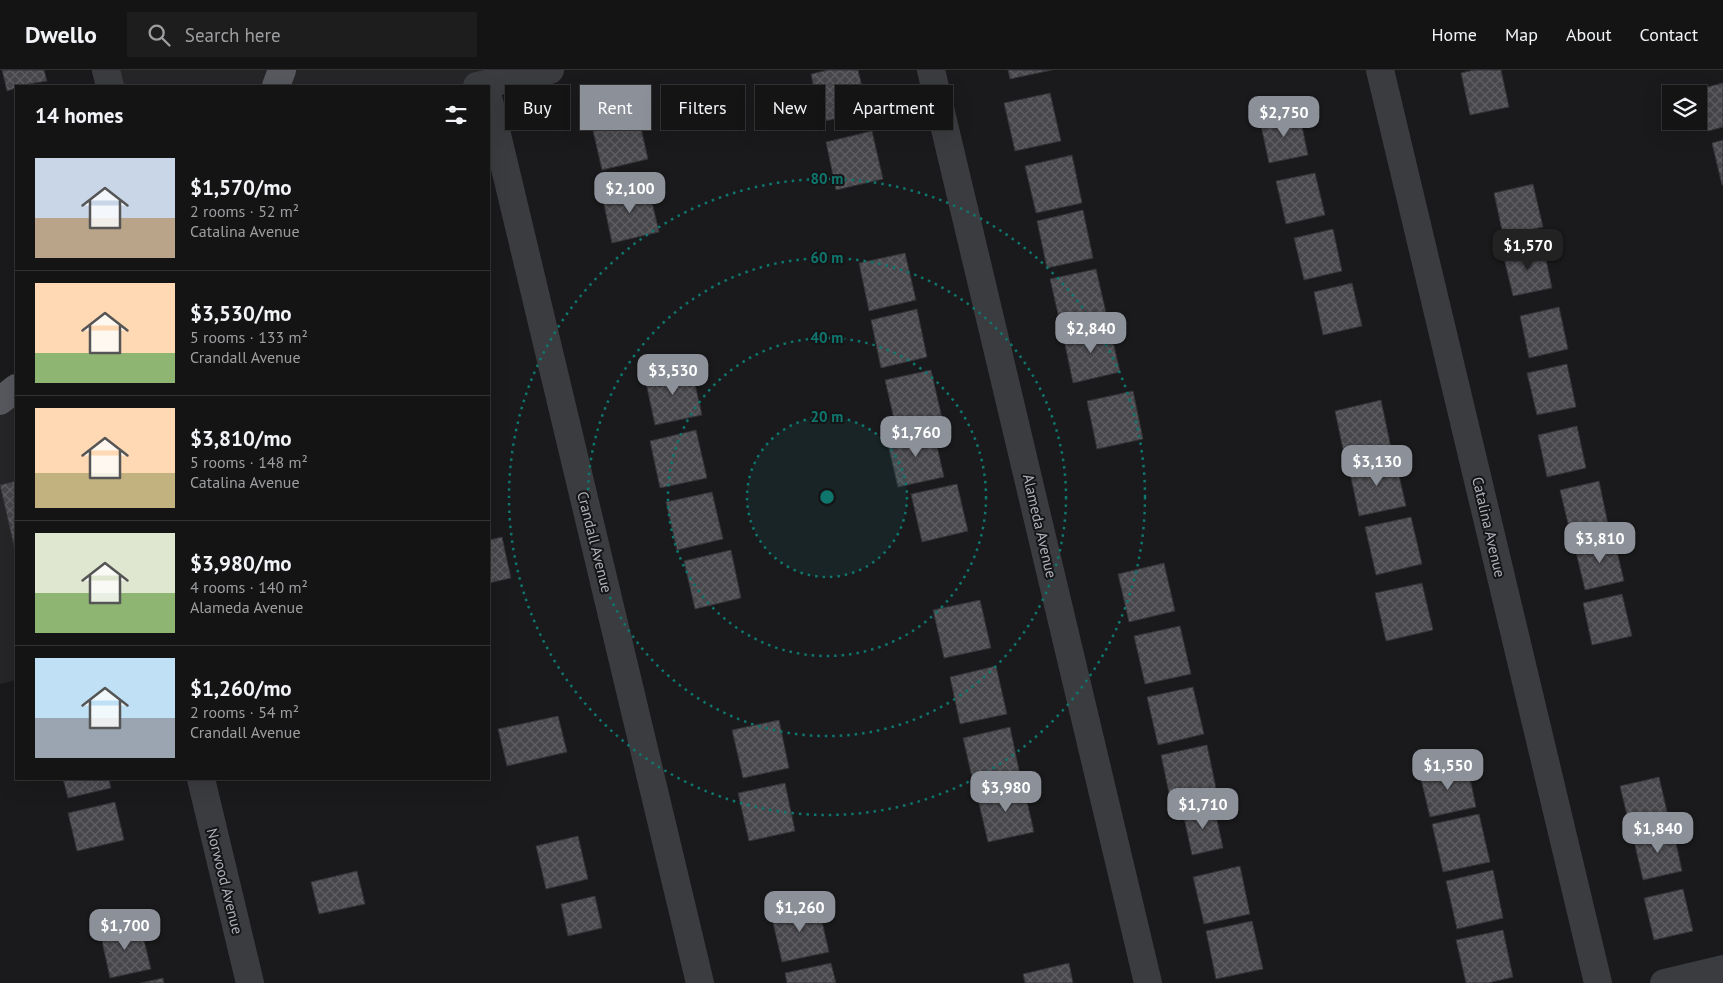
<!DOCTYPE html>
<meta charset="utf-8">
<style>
:root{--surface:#141415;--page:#1d1d1e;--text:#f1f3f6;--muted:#9d9ea0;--line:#333334;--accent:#8c9099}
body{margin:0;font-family:"PT Sans",sans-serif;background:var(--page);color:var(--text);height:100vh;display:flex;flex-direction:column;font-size:19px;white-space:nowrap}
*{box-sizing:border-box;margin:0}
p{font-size:16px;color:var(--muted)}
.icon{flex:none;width:28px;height:28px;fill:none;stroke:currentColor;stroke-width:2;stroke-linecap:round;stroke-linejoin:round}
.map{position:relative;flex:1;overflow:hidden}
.sheet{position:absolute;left:15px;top:15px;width:475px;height:695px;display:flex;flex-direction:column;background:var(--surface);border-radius:0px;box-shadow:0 5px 20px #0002,0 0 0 1px var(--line)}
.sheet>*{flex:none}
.banner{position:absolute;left:505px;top:15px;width:475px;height:45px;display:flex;gap:10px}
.tools{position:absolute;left:1662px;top:15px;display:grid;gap:10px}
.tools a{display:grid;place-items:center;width:45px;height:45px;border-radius:0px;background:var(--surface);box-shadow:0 5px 20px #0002,0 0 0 1px var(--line);font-size:25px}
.price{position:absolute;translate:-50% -42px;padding:0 11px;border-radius:10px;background:var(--accent);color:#fff;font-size:16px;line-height:32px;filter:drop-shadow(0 1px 2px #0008)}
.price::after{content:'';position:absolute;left:50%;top:30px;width:15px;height:11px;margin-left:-8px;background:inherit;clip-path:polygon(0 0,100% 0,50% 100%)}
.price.current{background:#222;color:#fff}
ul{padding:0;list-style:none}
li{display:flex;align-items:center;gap:15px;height:125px;padding:0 20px}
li+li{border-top:1px solid var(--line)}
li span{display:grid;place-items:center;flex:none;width:140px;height:100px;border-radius:0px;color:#555}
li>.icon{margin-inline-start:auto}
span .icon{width:60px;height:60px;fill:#fffc;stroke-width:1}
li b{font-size:21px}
h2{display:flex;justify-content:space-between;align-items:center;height:60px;padding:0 20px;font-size:21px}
.chip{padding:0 18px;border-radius:0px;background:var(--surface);box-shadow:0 5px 20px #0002,0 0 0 1px var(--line);font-size:18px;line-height:45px}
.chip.current{background:var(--accent);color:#fff}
header{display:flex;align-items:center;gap:30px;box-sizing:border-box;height:70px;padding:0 25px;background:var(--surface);border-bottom:1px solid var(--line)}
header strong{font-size:24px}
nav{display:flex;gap:28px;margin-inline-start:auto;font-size:18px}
.search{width:350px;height:45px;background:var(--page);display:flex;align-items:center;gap:12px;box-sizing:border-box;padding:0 18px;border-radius:0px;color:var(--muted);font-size:19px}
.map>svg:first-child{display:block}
.built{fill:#262629}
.building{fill:url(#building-cross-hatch);stroke:#343438}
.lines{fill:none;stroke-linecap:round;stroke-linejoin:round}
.minor{stroke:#3b3c40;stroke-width:28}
.major{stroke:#58595f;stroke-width:28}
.ring{fill:none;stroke:#0f766e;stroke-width:2.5;stroke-dasharray:2.5 5}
.labels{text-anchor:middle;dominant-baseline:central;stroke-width:4;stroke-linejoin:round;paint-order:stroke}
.street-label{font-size:15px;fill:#aeb1ba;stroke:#151517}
.centre{fill:#0f766e;stroke:#151517;stroke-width:2.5}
.ring-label{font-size:15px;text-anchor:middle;font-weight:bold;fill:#0f766e;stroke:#151517;stroke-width:4;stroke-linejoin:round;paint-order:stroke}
</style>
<header>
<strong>Dwello</strong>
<div class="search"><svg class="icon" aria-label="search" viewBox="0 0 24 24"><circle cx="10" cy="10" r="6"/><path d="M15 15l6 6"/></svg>Search here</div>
<nav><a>Home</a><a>Map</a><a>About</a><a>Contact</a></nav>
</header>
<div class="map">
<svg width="1723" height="913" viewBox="0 0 1723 913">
<defs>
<pattern id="building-cross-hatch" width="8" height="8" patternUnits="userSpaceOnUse" patternTransform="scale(1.25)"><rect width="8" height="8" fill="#47474c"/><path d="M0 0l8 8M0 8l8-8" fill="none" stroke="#5f5f64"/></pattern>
</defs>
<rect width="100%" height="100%" fill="#1a1a1c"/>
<!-- built -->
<path class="built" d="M106,0H550L477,16H110Z
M16,318V610L0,614V331Z"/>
<!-- building -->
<path class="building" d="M2,0H44L47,11L16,16V18L7,21Z
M828,0H858L868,41L821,52L811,4Z
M1008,0H1052L1010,9Z
M1474,0H1501L1509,37L1470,45L1461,3Z
M1723,13V57L1708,61L1699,19Z
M1050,23L1061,71L1015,81L1004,33Z
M637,41L648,89L602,100L591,52Z
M1299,42L1308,85L1269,93L1260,51Z
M872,61L883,109L836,120L826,72Z
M1723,70V115H1722L1712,73Z
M1072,85L1082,133L1036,143L1025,96Z
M1315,103L1325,145L1286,154L1276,111Z
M1533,114L1543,157L1503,165L1494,123Z
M648,115L659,162L612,173L602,125Z
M1083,140L1093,188L1047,198L1037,151Z
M1333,159L1342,201L1304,210L1294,168Z
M1543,175L1552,218L1513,226L1503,184Z
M905,183L916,230L869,241L859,193Z
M1096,199L1107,247L1061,257L1050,209Z
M1352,213L1362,256L1323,265L1314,222Z
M1559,237L1568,279L1529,288L1520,246Z
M917,239L927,287L881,298L871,250Z
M1109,254L1120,302L1073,313L1063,265Z
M1567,294L1576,337L1537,345L1527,303Z
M691,297L702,345L655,355L645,308Z
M931,300L942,348L896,358L885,310Z
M1133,321L1143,369L1097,379L1087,331Z
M1381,330L1391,378L1345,389L1335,341Z
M1577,356L1586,398L1547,407L1538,365Z
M933,359L944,407L898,417L887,370Z
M696,360L707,408L660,418L650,371Z
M1395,388L1406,436L1359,446L1349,398Z
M16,411V485L0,415Z
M1599,411L1608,454L1570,462L1560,420Z
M957,414L968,461L922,472L911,424Z
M712,422L723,469L677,480L666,432Z
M1411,447L1422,494L1376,505L1365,457Z
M502,467L511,508L489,513V470Z
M1614,469L1624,511L1585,520L1575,478Z
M731,480L741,528L695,539L684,491Z
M1164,493L1175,541L1129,552L1118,504Z
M1422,513L1433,560L1386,571L1375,523Z
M1622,524L1632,566L1592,575L1583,533Z
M980,530L991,578L944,588L933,540Z
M1180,556L1191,604L1145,614L1134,566Z
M996,596L1007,644L960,654L950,607Z
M1193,617L1204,664L1158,675L1147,627Z
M558,646L567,682L507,696L498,659Z
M779,650L789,698L743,708L732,660Z
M1010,657L1020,705L974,716L963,668Z
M1207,675L1217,723L1171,733L1161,685Z
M1467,694L1476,737L1430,747L1420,705Z
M1659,707L1669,750L1630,758L1620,716Z
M63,709H109L111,718L68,728Z
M785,713L795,761L749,771L738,723Z
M1023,714L1034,762L988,772L977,725Z
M115,732L124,770L77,781L68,743Z
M1214,736L1223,778L1192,785L1183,743Z
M1479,744L1490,792L1443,802L1432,754Z
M1673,759L1682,801L1643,810L1633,767Z
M578,766L588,809L546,819L536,776Z
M1240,796L1250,844L1204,854L1193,807Z
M1493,800L1503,848L1457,859L1446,811Z
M357,801L365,834L319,844L311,812Z
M1683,819L1693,861L1654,870L1644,828Z
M595,826L602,858L568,866L561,834Z
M818,834L829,882L782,892L771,844Z
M1252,851L1263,899L1216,909L1206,861Z
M140,854L151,899L110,908L100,862Z
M1503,860L1513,907L1488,913H1466L1456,870Z
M831,893L836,913H787L785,903Z
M1069,893L1073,913H1025L1023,904Z
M163,908L164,913H141Z"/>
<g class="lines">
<!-- minor -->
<path class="minor" d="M106,0L110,16
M931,0L1148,913
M1380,0L1598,913
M477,16L550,0
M489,31L700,913
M201,709L250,913
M1664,913L1723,899"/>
<!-- major -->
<path class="major" d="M276,16L282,0
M0,331L16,318"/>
</g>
<!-- distance rings -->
<circle cx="827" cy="427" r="80" fill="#0f766e" fill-opacity=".12"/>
<g class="ring">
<circle cx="827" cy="427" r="80"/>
<circle cx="827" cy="427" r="159"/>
<circle cx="827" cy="427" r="239"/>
<circle cx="827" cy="427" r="318"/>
</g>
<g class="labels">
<!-- street labels -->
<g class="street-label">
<text transform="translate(1040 456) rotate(77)">Alameda Avenue</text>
<text transform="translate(1489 457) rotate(77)">Catalina Avenue</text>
<text transform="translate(595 472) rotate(76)">Crandall Avenue</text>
<text transform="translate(225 811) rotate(76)">Norwood Avenue</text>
</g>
</g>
<circle cx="827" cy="427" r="8" class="centre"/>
<g class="ring-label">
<text x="827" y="114">80 m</text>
<text x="827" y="193">60 m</text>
<text x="827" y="273">40 m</text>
<text x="827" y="352">20 m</text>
</g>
</svg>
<div class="tools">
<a><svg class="icon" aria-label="layers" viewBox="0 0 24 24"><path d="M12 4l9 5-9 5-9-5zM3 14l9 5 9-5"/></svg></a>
</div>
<b class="price" style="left:1284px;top:68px">$2,750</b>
<b class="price" style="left:630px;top:144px">$2,100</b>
<b class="price current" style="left:1528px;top:201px">$1,570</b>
<b class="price" style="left:1091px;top:284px">$2,840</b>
<b class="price" style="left:673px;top:326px">$3,530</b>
<b class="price" style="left:916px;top:388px">$1,760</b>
<b class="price" style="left:1377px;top:417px">$3,130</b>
<b class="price" style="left:1600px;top:494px">$3,810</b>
<b class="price" style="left:1448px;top:721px">$1,550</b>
<b class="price" style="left:1006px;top:743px">$3,980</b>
<b class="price" style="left:1203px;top:760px">$1,710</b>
<b class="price" style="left:1658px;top:784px">$1,840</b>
<b class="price" style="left:800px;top:863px">$1,260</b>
<b class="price" style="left:125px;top:881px">$1,700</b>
<div class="banner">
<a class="chip">Buy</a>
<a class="chip current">Rent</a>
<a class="chip">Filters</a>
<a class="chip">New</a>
<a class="chip">Apartment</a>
</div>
<section class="sheet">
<h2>14 homes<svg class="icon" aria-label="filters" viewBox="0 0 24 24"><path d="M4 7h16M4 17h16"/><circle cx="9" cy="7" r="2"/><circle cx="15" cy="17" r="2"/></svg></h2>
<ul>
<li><span style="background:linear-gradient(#c9d6e8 60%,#b9a48a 0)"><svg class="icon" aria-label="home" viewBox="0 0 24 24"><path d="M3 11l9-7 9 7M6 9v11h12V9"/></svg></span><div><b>$1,570/mo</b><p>2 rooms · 52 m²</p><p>Catalina Avenue</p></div></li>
<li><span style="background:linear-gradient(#ffd9b3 70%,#8fb573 0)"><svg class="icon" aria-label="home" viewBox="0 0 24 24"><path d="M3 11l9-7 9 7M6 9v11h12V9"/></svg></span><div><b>$3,530/mo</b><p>5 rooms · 133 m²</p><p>Crandall Avenue</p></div></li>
<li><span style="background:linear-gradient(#ffd9b3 65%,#c2b280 0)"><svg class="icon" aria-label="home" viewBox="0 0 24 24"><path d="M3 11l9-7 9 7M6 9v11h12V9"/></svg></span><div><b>$3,810/mo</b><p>5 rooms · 148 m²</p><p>Catalina Avenue</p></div></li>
<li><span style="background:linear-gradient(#dfe7d0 60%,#8fb573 0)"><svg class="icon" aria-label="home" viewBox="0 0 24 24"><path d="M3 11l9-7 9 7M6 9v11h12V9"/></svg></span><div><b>$3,980/mo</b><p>4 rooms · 140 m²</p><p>Alameda Avenue</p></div></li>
<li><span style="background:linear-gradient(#bfe0f5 60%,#9aa5b1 0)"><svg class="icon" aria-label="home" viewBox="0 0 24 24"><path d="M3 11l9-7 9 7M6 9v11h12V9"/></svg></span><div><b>$1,260/mo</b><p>2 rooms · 54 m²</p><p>Crandall Avenue</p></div></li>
</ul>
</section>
</div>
